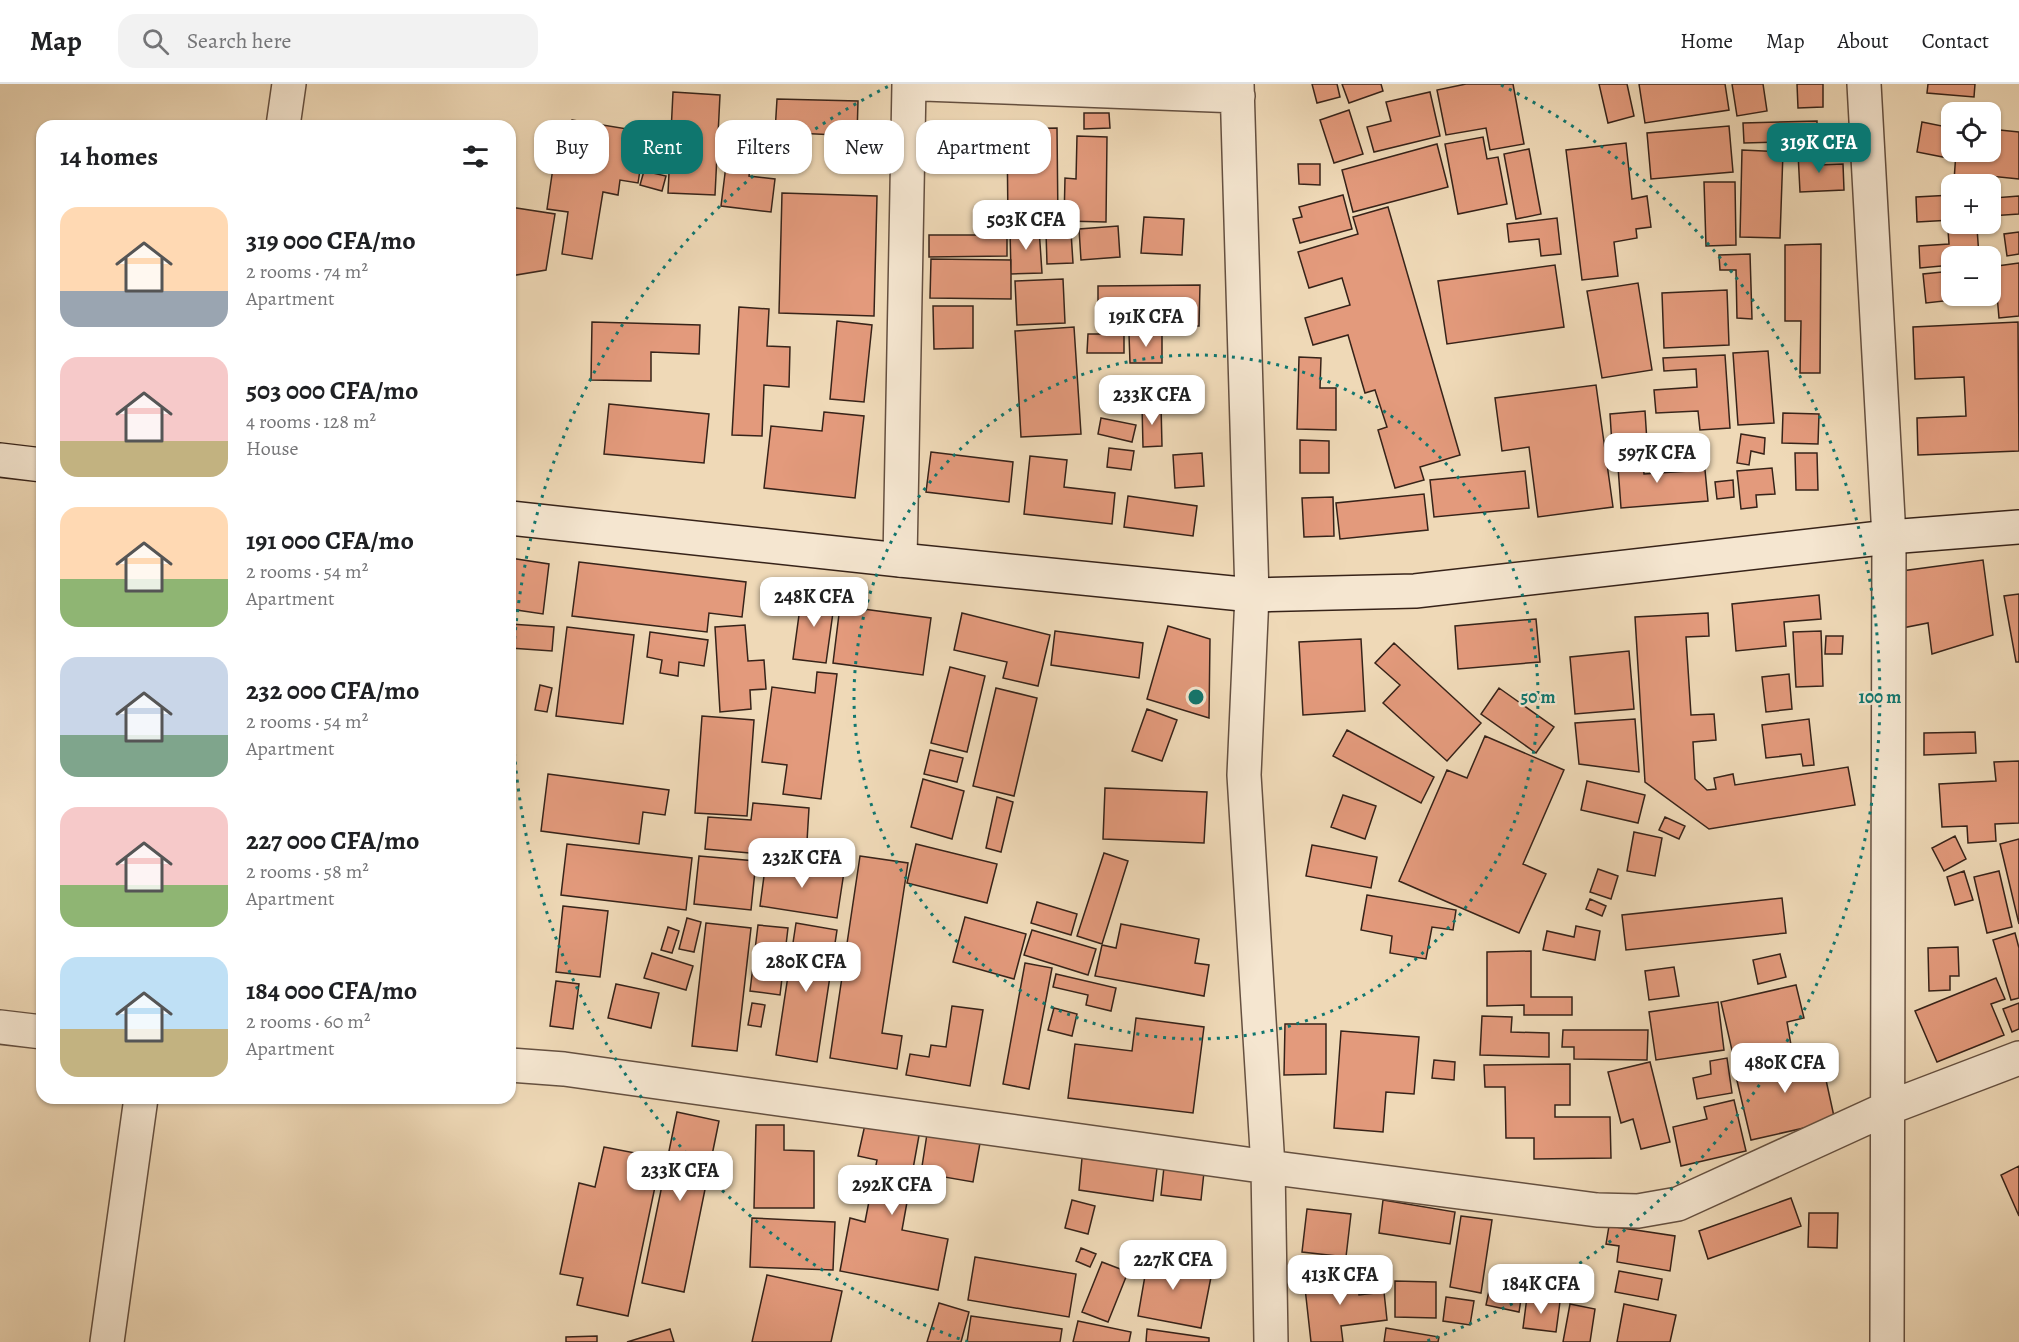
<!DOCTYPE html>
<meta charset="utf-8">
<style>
:root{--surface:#fff;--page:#f2f2f2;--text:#202124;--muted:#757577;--line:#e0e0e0;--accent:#0f766e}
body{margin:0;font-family:Alegreya,serif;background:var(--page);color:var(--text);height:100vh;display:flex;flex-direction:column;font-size:22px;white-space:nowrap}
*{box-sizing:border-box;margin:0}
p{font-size:20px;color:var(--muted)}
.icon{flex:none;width:33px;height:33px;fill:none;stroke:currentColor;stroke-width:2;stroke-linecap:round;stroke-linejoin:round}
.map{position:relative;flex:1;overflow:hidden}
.panel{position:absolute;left:36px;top:36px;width:480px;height:984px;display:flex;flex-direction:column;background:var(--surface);border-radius:18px;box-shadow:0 2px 4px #0004}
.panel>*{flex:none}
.top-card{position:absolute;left:534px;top:36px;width:570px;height:54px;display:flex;gap:12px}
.fabs{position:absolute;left:1941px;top:18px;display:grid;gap:12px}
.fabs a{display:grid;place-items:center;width:60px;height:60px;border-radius:12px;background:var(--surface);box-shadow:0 2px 4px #0004;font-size:30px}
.price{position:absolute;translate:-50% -51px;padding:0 14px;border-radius:12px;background:#fff;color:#222;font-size:20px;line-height:39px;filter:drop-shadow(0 2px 3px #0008)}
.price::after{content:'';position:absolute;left:50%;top:36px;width:18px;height:14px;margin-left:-9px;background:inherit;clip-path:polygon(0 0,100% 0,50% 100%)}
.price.on{background:var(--accent);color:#fff}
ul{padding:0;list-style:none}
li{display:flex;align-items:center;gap:18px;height:150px;padding:0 24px}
li span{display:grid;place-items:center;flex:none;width:168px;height:120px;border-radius:18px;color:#555}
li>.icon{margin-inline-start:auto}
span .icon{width:72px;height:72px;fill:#fffc;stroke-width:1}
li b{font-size:26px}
h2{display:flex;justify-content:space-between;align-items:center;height:72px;padding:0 24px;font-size:26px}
.chip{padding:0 21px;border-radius:18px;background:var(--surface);box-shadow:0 2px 4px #0004;font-size:21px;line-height:54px}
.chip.on{background:var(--accent);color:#fff}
header{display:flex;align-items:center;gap:36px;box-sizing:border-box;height:84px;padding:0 30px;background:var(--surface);border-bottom:2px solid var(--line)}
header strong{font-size:28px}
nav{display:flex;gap:33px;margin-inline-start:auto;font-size:21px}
.search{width:420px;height:54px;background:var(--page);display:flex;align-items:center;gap:15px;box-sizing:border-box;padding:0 21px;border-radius:18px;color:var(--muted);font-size:22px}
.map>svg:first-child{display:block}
.building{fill:#e39a7c;stroke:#372319;stroke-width:1.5}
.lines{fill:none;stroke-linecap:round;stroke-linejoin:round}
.street-casing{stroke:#655040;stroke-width:36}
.secondary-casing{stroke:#372319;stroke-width:36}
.street{stroke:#f5e6d0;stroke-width:33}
.secondary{stroke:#f5e6d0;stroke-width:33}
.ring{fill:none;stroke:#0f766e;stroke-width:3;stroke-dasharray:3 6}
.centre{fill:#0f766e;stroke:#f5e6d0;stroke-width:3}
.ring-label{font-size:18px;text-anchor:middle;font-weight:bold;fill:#0f766e;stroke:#f5e6d0;stroke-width:4.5;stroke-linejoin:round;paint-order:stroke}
</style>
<header>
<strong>Map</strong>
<div class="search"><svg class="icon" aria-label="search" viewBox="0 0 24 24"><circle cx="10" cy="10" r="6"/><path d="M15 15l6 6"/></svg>Search here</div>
<nav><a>Home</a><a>Map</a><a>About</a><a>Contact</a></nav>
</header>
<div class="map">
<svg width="2019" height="1258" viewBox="0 0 2019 1258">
<rect width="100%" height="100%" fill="#efd9b7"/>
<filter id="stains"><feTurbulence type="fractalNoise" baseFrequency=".00333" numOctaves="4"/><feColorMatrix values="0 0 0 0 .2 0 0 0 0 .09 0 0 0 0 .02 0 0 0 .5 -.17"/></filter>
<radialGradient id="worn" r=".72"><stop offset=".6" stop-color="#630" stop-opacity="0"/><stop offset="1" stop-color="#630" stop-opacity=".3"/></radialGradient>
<!-- building -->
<path class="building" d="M1312,0H1337L1340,13L1317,19Z
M1342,0H1381L1383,7L1349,19Z
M1466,0H1513L1524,60L1490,66L1486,44L1446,51L1437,6Z
M1599,0H1627L1634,32L1608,39Z
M1639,0H1725L1729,26L1645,39Z
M1732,0H1763L1767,27L1737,32Z
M1797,0H1823V23L1798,24Z
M1928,0H1975L1974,13L1927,9Z
M673,8L720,11L715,111L668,109Z
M1430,8L1440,52L1374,68L1367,43L1391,37L1386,18Z
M777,15L858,17L857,52L775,48Z
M1349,26L1363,70L1334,79L1320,36Z
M1084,29H1109L1110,44L1084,45Z
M572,36L646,48L638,99L620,96L618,111L603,108L592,175L562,170L568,128L547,125L555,70L567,72Z
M1817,37V57L1744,59L1743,39Z
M1922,38L1952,44L1948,74L1917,68Z
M1729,42L1733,88L1651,95L1647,49Z
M1057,44L1058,140H1008L1007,45Z
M1990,45L2019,48V95L1990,92V100L1954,97L1956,68H1990Z
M1077,52L1107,53L1106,138L1064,137L1065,94L1076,95Z
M1483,53L1487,75L1498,73L1507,120L1458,130L1445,60Z
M1626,59L1632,115L1647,112L1651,143L1636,145L1637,154L1614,158L1618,192L1582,196L1566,66Z
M1437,60L1448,103L1353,128L1342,86Z
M728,65L752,69L749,92L775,95L771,128L721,122Z
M1529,65L1541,130L1516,135L1504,70Z
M1742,66L1783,68L1780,154L1740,153Z
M1818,68L1819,81L1843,80L1844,106L1800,108L1798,69Z
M1298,80H1320V101L1299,100Z
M644,87L666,92L662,107L640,101Z
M1704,98H1735L1736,161L1706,162Z
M1990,104H1992L1994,114L2019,112V130L1990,132Z
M782,109L877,112L874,232L779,229Z
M1343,111L1352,145L1300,159L1293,135L1302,133L1299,123Z
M1952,111V136L1917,138L1916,113Z
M510,123L555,130L546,186L510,192Z
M1388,123L1460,371L1420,383L1424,396L1395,404L1378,346L1387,343L1375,306L1365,309L1348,251L1313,261L1305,234L1350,221L1342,194L1309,204L1298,168L1358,150L1353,133Z
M1144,133L1184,135L1182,171L1141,169Z
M1557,134L1561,170L1541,172L1539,155L1509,158L1507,140Z
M1118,142L1120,173L1081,176L1079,145Z
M1039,144L1042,189L1011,190L1010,145Z
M1977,144L1979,172H1952V181L1920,184L1919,162L1949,160L1948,146Z
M1046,148H1071L1073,179L1047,180Z
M2019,148V170L2007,172L2004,150Z
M929,151H1007V172L929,173Z
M1821,160L1820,289H1800L1801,237H1785V161Z
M1750,170L1752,235L1737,234L1736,186H1720L1719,171Z
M931,175L1011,176V215L930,214Z
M2019,179V232L1999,234L1997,211H1990V183Z
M1555,181L1564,243L1447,260L1438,197Z
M1952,187V212H1989L1926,219L1923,190Z
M1063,195L1065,239L1017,241L1015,197Z
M1638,199L1652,286L1602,294L1587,207Z
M1200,201L1199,242H1098V202Z
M1727,206L1729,261L1664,264L1662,209Z
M933,222H973V264L934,265Z
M739,223L769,225L767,262L790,263L789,303L764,301L762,352L732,351Z
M837,237L872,241L864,318L830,315Z
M592,238L700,241L699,270L651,268V297L591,296Z
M2018,238L2019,367L1918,371L1917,334L1966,332L1964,293L1915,295L1913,243Z
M1074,243L1081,350L1021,353L1015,247Z
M1088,250H1124V269H1087Z
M1129,250H1162V279H1130Z
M1768,267L1774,339L1738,341L1733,269Z
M1725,271L1730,344L1700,346L1698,327L1656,329L1654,306L1697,303L1696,285L1664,287L1663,274Z
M1299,273L1321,274L1320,304H1336V346L1297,345Z
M1596,301L1613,423L1538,433L1529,363L1502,367L1495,314Z
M609,320L709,330L704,379L604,370Z
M1142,320L1161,321L1162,362L1143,363Z
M1645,327L1647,358L1612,361L1610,330Z
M824,328L864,332L855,414L764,404L771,342L822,347Z
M1783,329L1819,330L1818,360L1782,359Z
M1101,334L1136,341L1132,358L1098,350Z
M1741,350L1765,354L1764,370L1751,367L1749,381L1737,379Z
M1300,356L1329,357V389H1300Z
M1109,364L1134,367L1131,386L1107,383Z
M931,368L1013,378L1009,418L926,408Z
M1642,368L1644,390L1705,386L1708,417L1621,424L1617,369Z
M1202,369L1204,402L1175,404L1173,371Z
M1795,369H1817L1818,406H1796Z
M1030,372L1067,376L1064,403L1115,409L1112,440L1024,430Z
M1772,384L1775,410L1756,411L1757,423L1741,425L1737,387Z
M1525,387L1529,424L1434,433L1430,396Z
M1733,396L1734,413L1717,415L1715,398Z
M1424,410L1428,446L1340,455L1336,419Z
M1128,412L1197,422L1193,452L1124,443Z
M1333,413L1334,452L1304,453L1302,414Z
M510,474L549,480L543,530L510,525Z
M1983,476L1993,551L1932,570L1928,539L1897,545L1894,488Z
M579,478L746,498L742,533L709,529L707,548L572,532Z
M802,509L835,514L826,579L793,575Z
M2019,510V578H2016L2004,512Z
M1819,511L1821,535L1784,538L1786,562L1736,567L1732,520Z
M840,522L931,534L923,591L833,579Z
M962,529L1050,551L1038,602L1003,594L1007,578L954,566Z
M1708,529L1709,552L1686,553L1691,631L1714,630L1716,656L1693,658L1695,695L1707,706L1716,705L1714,694L1733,690L1735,701L1848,683L1855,721L1709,745L1645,698L1635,533Z
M1536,535L1540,578L1458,585L1455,542Z
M510,540L554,543L552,567L510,564Z
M745,541L748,577L764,576L766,605L750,606L751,625L720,628L715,543Z
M1168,542L1210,555L1209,634L1147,615Z
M567,543L634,551L623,640L556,632Z
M1055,547L1143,559L1139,594L1051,581Z
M1821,547L1823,602L1796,603L1793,548Z
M650,548L708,556L704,582L679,578L678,592L660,589L662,576L647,573Z
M1826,552H1843L1842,570H1825Z
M1361,555L1365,627L1303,631L1299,558Z
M1394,559L1481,639L1447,677L1383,619L1400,601L1375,579Z
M1629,567L1634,625L1575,630L1570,573Z
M950,583L985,592L967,668L931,659Z
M817,588L837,590L821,715L783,710L787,681L762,678L772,603L815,609Z
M1789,590L1792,625L1766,628L1762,593Z
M540,601L552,604L547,628L535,626Z
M996,604L1037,614L1014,712L973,702Z
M1499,604L1554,643L1536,669L1481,630Z
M1147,625L1177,636L1162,677L1132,667Z
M702,632L754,636L747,732L695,729Z
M1635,635L1639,688L1579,680L1575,639Z
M1809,635L1814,681L1803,682L1801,670L1766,674L1762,641Z
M1347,646L1434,693L1421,719L1333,672Z
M1975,648L1976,669L1924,671V649Z
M1485,652L1564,686L1523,780L1546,790L1519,849L1399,797L1447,686L1467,694Z
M930,666L963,674L957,698L924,690Z
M2019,677V739L1995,740L1996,757L1968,759L1967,742L1942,743L1939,700L1996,697L1994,678Z
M548,690L669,706L665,731L643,728L639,760L541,747Z
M923,695L964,707L952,755L911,743Z
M1587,697L1645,711L1638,739L1581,726Z
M1105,704L1207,708L1204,759L1103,755Z
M1343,711L1376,722L1365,755L1331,743Z
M997,713L1013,718L1001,768L986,764Z
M753,719L809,724L806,774L705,765L708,733L751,736Z
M1665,733L1685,742L1679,755L1659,746Z
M1634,748L1662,754L1655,792L1627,787Z
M1955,752L1966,775L1944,787L1932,764Z
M2019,755V840L2000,760Z
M567,760L692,774L686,826L561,811Z
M916,760L997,780L987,819L907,799Z
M1312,761L1377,773L1371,804L1306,792Z
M1104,769L1128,777L1102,860L1077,852Z
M699,772L756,777L751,826L694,820Z
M860,772L908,779L882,949L902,952L897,985L830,974Z
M766,777L844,788L837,834L760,822Z
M1598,785L1618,792L1611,815L1590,808Z
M1964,787L1973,816L1955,821L1947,793Z
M1999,787L2012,843L1987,849L1974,793Z
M1367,811L1456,826L1453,846L1432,843L1426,875L1390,869L1392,852L1361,846Z
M1782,814L1786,849L1626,866L1622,831Z
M1590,815L1606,822L1602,832L1586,825Z
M1037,818L1077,830L1071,851L1031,839Z
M563,822L608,827L600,893L556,888Z
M965,833L1026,850L1014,895L953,878Z
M687,834L701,838L694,868L679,865Z
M706,839L751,844L737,967L692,962Z
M796,839L837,846L817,978L776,971Z
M1121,840L1199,855L1195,879L1209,881L1204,912L1095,892L1102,861L1116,864Z
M758,841L788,844L780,911L750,907Z
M1576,842L1600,847L1595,876L1543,866L1547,847L1574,853Z
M668,843L679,847L672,869L661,866Z
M1032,846L1096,865L1088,891L1024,871Z
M2015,849L2019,864V914L2011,916L1993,856Z
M1958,863L1959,892H1950V906L1929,907L1928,864Z
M1531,867V913H1572V931H1524V921L1487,922V868Z
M652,869L693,882L686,906L644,894Z
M1780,870L1786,893L1758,900L1753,876Z
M1025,879L1052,884L1029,1005L1003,1000Z
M1674,883L1679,912L1649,916L1645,887Z
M1056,890L1116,904L1111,927L1086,921L1088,911L1053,903Z
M1996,894L2005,915L1991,920L2004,951L1937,978L1915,927Z
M556,897L579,900L573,945L550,942Z
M616,900L659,909L651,944L608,934Z
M1796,901L1804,934L1787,938L1791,961L1734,975L1721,918Z
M1718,918L1724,966L1656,976L1649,928Z
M752,919L765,921L761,943L748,941Z
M2019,919V945L2012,948L2003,925Z
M952,922L983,926L970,1002L906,991L910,970L929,973L931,961L946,963Z
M1054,924L1077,930L1072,952L1048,946Z
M1482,932L1512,933L1511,948L1549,949V973L1480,971Z
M1136,934L1204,943L1193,1029L1068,1014L1075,960L1132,967Z
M1285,940H1326V990L1284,991Z
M1563,946H1648L1647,976L1574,975V963H1562Z
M1341,947L1419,953L1414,1010L1386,1008L1383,1048L1334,1044Z
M1819,964L1835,1037L1751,1056L1734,984Z
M1727,974L1732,1009L1697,1015L1693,994L1711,990L1710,977Z
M1434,976L1455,978L1454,996L1432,994Z
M1650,978L1670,1058L1641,1065L1633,1035L1621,1039L1608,988Z
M1570,980V1021H1555V1033H1610L1611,1074L1534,1075V1054H1506L1505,1003H1485L1484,981Z
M1734,1016L1746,1067L1681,1082L1673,1043L1707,1035L1704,1023Z
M677,1028L719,1037L684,1208L642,1199Z
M866,1036L920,1046L902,1146L948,1155L938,1206L840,1187L850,1134L865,1138L877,1076L858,1072Z
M756,1041H784V1066L814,1067V1124H754Z
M927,1050L980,1059L973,1098L921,1089Z
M604,1063L661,1074L628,1232L577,1221L583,1194L560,1190L579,1099L595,1103Z
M1082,1074L1157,1084L1153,1117L1079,1106Z
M2019,1082V1132L2001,1091Z
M1164,1083L1204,1088L1201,1116L1161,1111Z
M1791,1114L1801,1142L1708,1175L1699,1147Z
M1072,1116L1095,1122L1088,1150L1065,1144Z
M1383,1116L1455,1128L1450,1160L1379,1149Z
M1307,1125L1351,1130L1346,1173L1302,1168Z
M1809,1129H1838L1837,1164L1808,1163Z
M1461,1132L1492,1136L1481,1209L1450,1203Z
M752,1134L835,1138L833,1186L750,1183Z
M1609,1142L1675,1152L1670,1187L1617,1178L1619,1162L1606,1160Z
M1150,1163L1179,1169L1176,1187L1211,1193L1201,1244L1138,1232Z
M1081,1164L1096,1170L1090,1183L1076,1177Z
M975,1173L1076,1190L1069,1233L968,1216Z
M1102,1178L1128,1188L1108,1238L1082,1228Z
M1619,1187L1662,1195L1658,1216L1615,1208Z
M1356,1188L1359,1211L1384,1208L1387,1236L1341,1242L1343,1258H1311L1304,1195Z
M767,1191L842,1207L831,1258H752Z
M1395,1197L1436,1198V1234L1395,1233Z
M1490,1202L1522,1209L1519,1228L1486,1221Z
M1446,1213L1474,1217L1470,1241L1443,1237Z
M1527,1213L1560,1218L1556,1248L1523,1244Z
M939,1219L969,1228L961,1258H927Z
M1570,1220L1595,1225L1590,1258H1563Z
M1624,1220L1676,1231L1670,1258H1617Z
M971,1232L1062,1245L1060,1258H967Z
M1078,1237L1131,1248L1129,1258H1073Z
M1386,1244L1439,1253L1438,1258H1384Z
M670,1245L674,1258H627Z
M1147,1245L1209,1254V1258H1146Z
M597,1252V1258H566V1253Z"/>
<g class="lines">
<defs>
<path id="street" d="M924,0L1238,12
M1237,0L1252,511L1244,691L1268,1083L1271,1258
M1864,0L1889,453L1887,1258
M283,42L289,0
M900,476L909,0
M0,943L42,948
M510,981L564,985L1268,1083L1597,1126L1638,1127L1678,1120L1888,1024L2019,974
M107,1258L141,1014"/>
<path id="secondary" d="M0,376L42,381
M510,434L900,476L1252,511L1415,507L1889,453L2019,443"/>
</defs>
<!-- street casing -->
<use href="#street" class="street-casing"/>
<!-- secondary casing -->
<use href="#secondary" class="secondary-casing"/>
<!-- street -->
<use href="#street" class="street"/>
<!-- secondary -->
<use href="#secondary" class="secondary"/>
</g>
<!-- distance rings -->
<g class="ring">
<circle cx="1196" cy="613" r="342"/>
<path d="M968 1258A684 684 0 0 1 891 1M1501 1A684 684 0 0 1 1424 1258"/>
</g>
<circle cx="1196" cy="613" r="9" class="centre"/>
<g class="ring-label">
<text x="1538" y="619">50 m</text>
<text x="1880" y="619">100 m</text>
</g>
<rect width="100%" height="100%" filter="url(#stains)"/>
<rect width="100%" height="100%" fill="url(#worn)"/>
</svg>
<div class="fabs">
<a><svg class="icon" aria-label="locate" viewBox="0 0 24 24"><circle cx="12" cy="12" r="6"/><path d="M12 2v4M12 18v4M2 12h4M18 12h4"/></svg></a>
<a>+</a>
<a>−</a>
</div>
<b class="price on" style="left:1819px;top:90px">319K CFA</b>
<b class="price" style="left:1026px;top:167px">503K CFA</b>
<b class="price" style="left:1146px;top:264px">191K CFA</b>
<b class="price" style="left:1152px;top:342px">233K CFA</b>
<b class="price" style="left:1657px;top:400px">597K CFA</b>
<b class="price" style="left:814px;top:544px">248K CFA</b>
<b class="price" style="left:802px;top:805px">232K CFA</b>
<b class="price" style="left:806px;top:909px">280K CFA</b>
<b class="price" style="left:1785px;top:1010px">480K CFA</b>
<b class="price" style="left:680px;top:1118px">233K CFA</b>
<b class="price" style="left:892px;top:1132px">292K CFA</b>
<b class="price" style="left:1173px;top:1207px">227K CFA</b>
<b class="price" style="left:1340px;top:1222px">413K CFA</b>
<b class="price" style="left:1541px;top:1231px">184K CFA</b>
<div class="top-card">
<a class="chip">Buy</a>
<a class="chip on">Rent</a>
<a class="chip">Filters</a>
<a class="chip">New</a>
<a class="chip">Apartment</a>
</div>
<section class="panel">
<h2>14 homes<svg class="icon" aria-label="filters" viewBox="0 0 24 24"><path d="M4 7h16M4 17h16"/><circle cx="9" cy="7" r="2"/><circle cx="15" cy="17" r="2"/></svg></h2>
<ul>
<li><span style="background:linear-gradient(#ffd9b3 70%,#9aa5b1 0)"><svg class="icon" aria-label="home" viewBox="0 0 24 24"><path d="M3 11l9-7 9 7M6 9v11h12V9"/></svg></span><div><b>319 000 CFA/mo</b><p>2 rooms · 74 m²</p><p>Apartment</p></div></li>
<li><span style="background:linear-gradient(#f6c9c9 70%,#c2b280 0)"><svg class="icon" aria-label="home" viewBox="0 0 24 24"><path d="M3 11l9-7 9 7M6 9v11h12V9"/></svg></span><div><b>503 000 CFA/mo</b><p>4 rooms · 128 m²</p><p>House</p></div></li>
<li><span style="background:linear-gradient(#ffd9b3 60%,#8fb573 0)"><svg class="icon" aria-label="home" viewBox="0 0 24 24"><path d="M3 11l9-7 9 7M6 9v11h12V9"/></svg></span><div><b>191 000 CFA/mo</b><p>2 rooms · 54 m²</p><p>Apartment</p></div></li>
<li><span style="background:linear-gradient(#c9d6e8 65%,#7fa58c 0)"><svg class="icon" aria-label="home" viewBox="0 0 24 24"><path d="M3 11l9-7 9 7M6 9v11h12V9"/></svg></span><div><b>232 000 CFA/mo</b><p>2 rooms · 54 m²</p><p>Apartment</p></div></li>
<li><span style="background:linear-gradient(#f6c9c9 65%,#8fb573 0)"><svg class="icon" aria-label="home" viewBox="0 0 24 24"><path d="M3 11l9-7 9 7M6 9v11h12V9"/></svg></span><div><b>227 000 CFA/mo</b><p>2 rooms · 58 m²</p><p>Apartment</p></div></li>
<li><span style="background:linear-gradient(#bfe0f5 60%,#c2b280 0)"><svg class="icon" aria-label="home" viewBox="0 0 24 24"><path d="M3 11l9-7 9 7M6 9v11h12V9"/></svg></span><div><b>184 000 CFA/mo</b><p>2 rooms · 60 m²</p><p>Apartment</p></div></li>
</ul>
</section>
</div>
